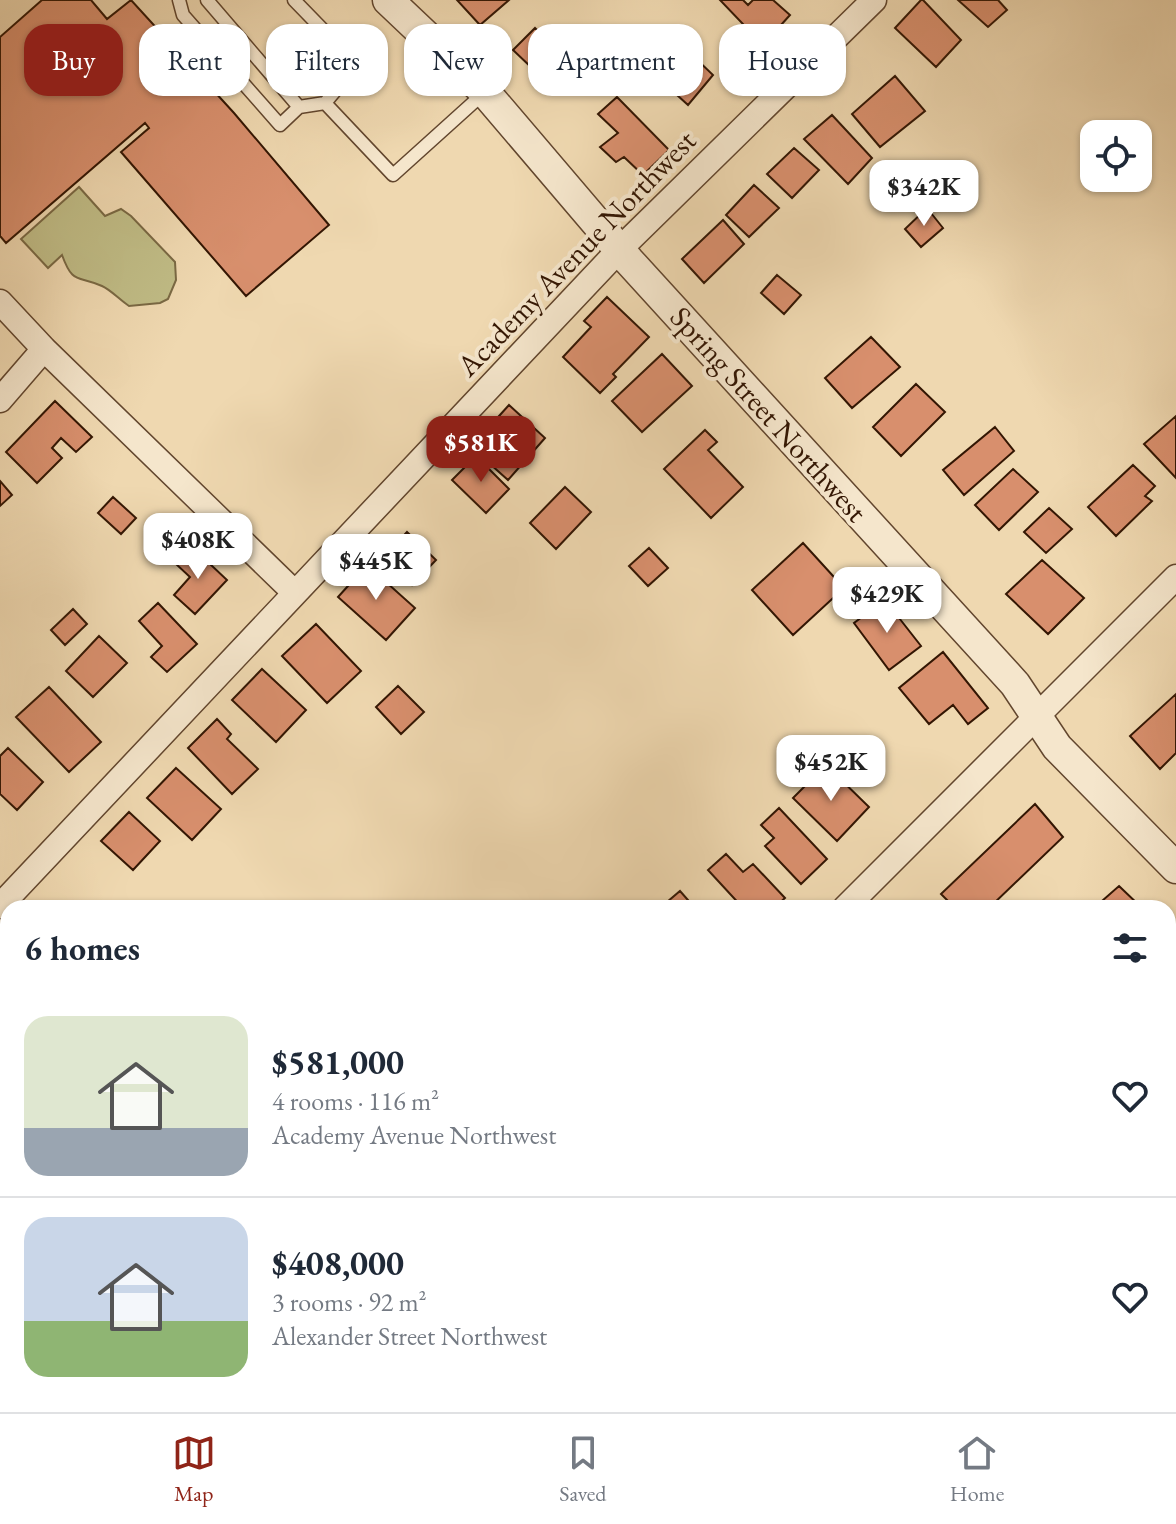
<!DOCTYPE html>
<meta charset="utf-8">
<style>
:root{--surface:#fff;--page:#f2f2f3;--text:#1f2937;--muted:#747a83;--line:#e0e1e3;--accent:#8f2418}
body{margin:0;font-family:"EB Garamond",serif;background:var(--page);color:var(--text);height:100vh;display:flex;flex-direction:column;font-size:30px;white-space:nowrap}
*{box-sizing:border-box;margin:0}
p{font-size:26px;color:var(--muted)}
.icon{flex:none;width:44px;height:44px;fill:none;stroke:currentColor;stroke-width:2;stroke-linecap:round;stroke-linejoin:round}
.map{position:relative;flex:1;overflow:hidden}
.sheet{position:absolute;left:0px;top:900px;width:1176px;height:512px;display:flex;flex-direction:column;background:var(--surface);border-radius:24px 24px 0 0;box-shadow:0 2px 6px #0004}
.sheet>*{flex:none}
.guide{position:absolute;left:24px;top:24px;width:1128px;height:72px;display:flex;gap:16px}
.fabs{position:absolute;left:1080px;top:120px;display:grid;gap:16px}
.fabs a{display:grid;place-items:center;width:72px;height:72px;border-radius:16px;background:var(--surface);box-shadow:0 2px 6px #0004;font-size:40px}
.price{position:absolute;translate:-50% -68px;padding:0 18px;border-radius:16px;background:#fff;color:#222;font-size:26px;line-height:52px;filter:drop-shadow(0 2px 4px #0008)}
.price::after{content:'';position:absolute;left:50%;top:48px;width:24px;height:18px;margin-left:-12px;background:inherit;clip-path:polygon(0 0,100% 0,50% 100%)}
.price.active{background:var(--accent);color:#fff}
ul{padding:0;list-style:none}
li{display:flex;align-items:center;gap:24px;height:200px;padding:0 24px}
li+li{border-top:2px solid var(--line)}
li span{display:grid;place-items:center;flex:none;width:224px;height:160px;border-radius:24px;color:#555}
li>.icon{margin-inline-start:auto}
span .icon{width:96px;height:96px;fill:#fffc;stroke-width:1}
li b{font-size:34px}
h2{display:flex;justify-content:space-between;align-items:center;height:96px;padding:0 24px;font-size:34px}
.chip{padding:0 28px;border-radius:24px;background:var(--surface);box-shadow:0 2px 6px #0004;font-size:28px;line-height:72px}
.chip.active{background:var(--accent);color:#fff}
.menu{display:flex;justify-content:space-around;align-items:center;height:112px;border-top:2px solid var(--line);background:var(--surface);font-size:22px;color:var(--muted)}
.menu a{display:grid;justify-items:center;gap:4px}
.menu .active{color:var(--accent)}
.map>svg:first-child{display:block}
.green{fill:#c0bc86;stroke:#7a6944;stroke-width:2}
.building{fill:#d88f6d;stroke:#331603;stroke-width:2}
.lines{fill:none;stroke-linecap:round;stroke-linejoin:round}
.service-casing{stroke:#62462e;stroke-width:15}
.minor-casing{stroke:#62462e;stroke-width:27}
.tertiary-casing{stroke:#62462e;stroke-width:33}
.service{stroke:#f5e6cc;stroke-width:12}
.minor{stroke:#f5e6cc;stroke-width:24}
.tertiary{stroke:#f5e6cc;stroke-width:30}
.labels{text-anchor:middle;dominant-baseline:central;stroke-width:8;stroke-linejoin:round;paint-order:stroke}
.street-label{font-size:30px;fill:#331603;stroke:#f5e6cc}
</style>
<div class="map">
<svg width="1176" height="1412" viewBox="0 0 1176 1412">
<rect width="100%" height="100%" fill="#efd8b0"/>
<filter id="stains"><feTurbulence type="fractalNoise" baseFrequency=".0025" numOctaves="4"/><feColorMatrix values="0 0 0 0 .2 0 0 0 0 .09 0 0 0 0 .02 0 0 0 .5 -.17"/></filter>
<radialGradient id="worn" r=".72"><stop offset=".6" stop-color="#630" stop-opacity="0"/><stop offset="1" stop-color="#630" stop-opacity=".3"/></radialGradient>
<!-- green -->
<path class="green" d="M79,187L105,216L121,209L131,216L175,262L176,280L168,299L160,303L129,306C120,300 111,290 102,286C77,275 73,285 62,255L48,268L21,239Z
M0,1300L8,1302V1404H130L138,1406L136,1412H0Z"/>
<!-- building -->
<path class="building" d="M42,0H91L107,19L131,0L234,113L329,225L246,296L121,152L149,128L145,123L6,243L0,236V37Z
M457,0H509L480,25Z
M720,0H743L748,5L753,0H773L790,15L763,45Z
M921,0H923L961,40L936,67L895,28Z
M958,0H998L1007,10L988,27Z
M662,26L713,75L688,105L631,53Z
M535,28L574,67L553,88L513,50Z
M895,76L925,111L880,147L852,114Z
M617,97L669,150L643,175L624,157L616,162L600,147L618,133L598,114Z
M832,115L872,158L848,184L804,139Z
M794,148L819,170L792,198L767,174Z
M754,185L779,208L749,237L726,215Z
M927,208L943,228L921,247L905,229Z
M723,220L744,244L704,283L682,259Z
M777,275L801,295L784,314L761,293Z
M607,297L649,337L613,374L616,377L600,393L563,357L591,327L584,321Z
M871,337L900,367L852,408L825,378Z
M662,354L692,386L642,432L612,401Z
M916,384L945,412L901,456L873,427Z
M55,401L92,437L76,452L61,438L52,448L62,458L37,483L6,452Z
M509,405L545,438L508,480L471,447Z
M1176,416V478L1144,444Z
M995,427L1014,451L964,495L943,470Z
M705,430L717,442L708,450L743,487L711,518L664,469Z
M476,456L509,489L486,513L452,480Z
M1133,465L1155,486L1145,496L1152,501L1116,536L1088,507Z
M1013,469L1038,492L999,530L975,505Z
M0,481L12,495L0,506Z
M565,487L591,512L556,549L530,523Z
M113,497L136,518L121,534L98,513Z
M1049,508L1072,529L1046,553L1024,532Z
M407,532L436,560L412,585L383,558Z
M803,543L844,588L793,635L752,590Z
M192,547L227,580L195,614L174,595L190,577L176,564Z
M649,548L668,568L648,586L629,566Z
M1042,560L1084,598L1048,634L1006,594Z
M367,565L415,608L386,640L338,597Z
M885,600L921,646L889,670L854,623Z
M158,603L197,644L167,672L151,657L162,646L139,621Z
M73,609L87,624L65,645L51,630Z
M316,624L361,671L327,703L282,656Z
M99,636L127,663L93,697L66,671Z
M943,652L988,708L968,724L953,705L929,724L899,688Z
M262,669L306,710L276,742L232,700Z
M398,686L424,712L401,734L376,707Z
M49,687L101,742L69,772L16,717Z
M1176,694V753L1160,769L1130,736Z
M217,719L231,734L227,739L258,769L232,794L188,748Z
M8,748L43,782L17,810L0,794V756Z
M826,765L869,807L837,841L793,798Z
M176,768L221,809L192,840L147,798Z
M1035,804L1063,837L989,908H955L941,894Z
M779,808L827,859L801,884L765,846L774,838L761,825Z
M129,812L160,841L133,870L101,841Z
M726,854L743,872L753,864L785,898L774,908H743L708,870Z
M1119,886L1142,908H1094Z
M680,891L695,908H660Z
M1171,935L1176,940V1001L1168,1008V937Z
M8,1014V1189L0,1182V1023Z
M1176,1116V1159L1168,1150V1123Z
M1168,1205L1176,1213V1238L1168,1246Z
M89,1404H127L125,1412H87Z
M235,1404H240L258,1409L257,1412H233Z
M400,1404H459L450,1412H394L392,1410Z
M535,1404H627L631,1412H531Z
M849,1404H891L899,1412H841Z
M1059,1404H1115L1118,1406L1112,1412H1058L1055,1409Z"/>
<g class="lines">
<defs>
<path id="service" d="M179,0L183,15L280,125L299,107
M207,0L299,107L325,103L352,71L329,36L294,0
M325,103L393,175L485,92
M356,1404V1412"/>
<path id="minor" d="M0,302L44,349L295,593
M0,400L44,349
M0,906L619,250L874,0
M845,908L1176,577
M1168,1384L1176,1392
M773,1412L780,1404"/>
<path id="tertiary" d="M388,0L485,92L629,261L1015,684L1057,747L1176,868"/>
</defs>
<!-- service casing -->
<use href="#service" class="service-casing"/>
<!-- minor casing -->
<use href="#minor" class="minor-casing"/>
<!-- tertiary casing -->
<use href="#tertiary" class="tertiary-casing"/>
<!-- service -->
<use href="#service" class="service"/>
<!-- minor -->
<use href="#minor" class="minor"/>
<!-- tertiary -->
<use href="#tertiary" class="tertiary"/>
</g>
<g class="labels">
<!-- street labels -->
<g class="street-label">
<text transform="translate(576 253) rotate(-46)">Academy Avenue Northwest</text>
<text transform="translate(769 414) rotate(48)">Spring Street Northwest</text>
</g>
</g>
<rect width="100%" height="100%" filter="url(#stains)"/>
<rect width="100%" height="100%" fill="url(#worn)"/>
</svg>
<div class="fabs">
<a><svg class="icon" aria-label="locate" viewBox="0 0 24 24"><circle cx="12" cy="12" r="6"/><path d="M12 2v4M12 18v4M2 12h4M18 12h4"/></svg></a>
</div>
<b class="price" style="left:924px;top:228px">$342K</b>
<b class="price active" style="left:481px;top:484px">$581K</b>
<b class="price" style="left:198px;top:581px">$408K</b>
<b class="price" style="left:376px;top:602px">$445K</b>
<b class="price" style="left:887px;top:635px">$429K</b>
<b class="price" style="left:831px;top:803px">$452K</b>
<div class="guide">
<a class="chip active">Buy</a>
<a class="chip">Rent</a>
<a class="chip">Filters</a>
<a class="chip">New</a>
<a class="chip">Apartment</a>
<a class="chip">House</a>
</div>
<section class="sheet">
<h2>6 homes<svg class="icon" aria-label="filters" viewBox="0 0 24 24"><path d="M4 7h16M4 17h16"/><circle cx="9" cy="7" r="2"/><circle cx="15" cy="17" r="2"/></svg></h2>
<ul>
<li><span style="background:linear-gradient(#dfe7d0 70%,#9aa5b1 0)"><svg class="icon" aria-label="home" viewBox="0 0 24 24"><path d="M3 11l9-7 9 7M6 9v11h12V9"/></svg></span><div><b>$581,000</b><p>4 rooms · 116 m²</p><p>Academy Avenue Northwest</p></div><svg class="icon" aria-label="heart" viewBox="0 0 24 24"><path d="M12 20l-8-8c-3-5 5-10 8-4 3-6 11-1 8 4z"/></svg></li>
<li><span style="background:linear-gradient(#c9d6e8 65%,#8fb573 0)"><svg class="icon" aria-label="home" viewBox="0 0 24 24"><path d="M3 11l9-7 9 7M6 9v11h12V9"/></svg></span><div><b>$408,000</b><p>3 rooms · 92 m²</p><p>Alexander Street Northwest</p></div><svg class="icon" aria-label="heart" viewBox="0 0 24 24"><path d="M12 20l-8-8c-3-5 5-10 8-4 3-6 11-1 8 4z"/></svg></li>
</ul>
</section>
</div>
<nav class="menu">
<a class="active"><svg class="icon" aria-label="map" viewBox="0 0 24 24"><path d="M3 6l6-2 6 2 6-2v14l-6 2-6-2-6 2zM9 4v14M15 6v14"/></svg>Map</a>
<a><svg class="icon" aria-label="saved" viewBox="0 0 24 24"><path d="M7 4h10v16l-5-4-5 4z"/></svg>Saved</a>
<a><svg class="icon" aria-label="home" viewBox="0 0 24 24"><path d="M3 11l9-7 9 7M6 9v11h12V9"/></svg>Home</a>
</nav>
